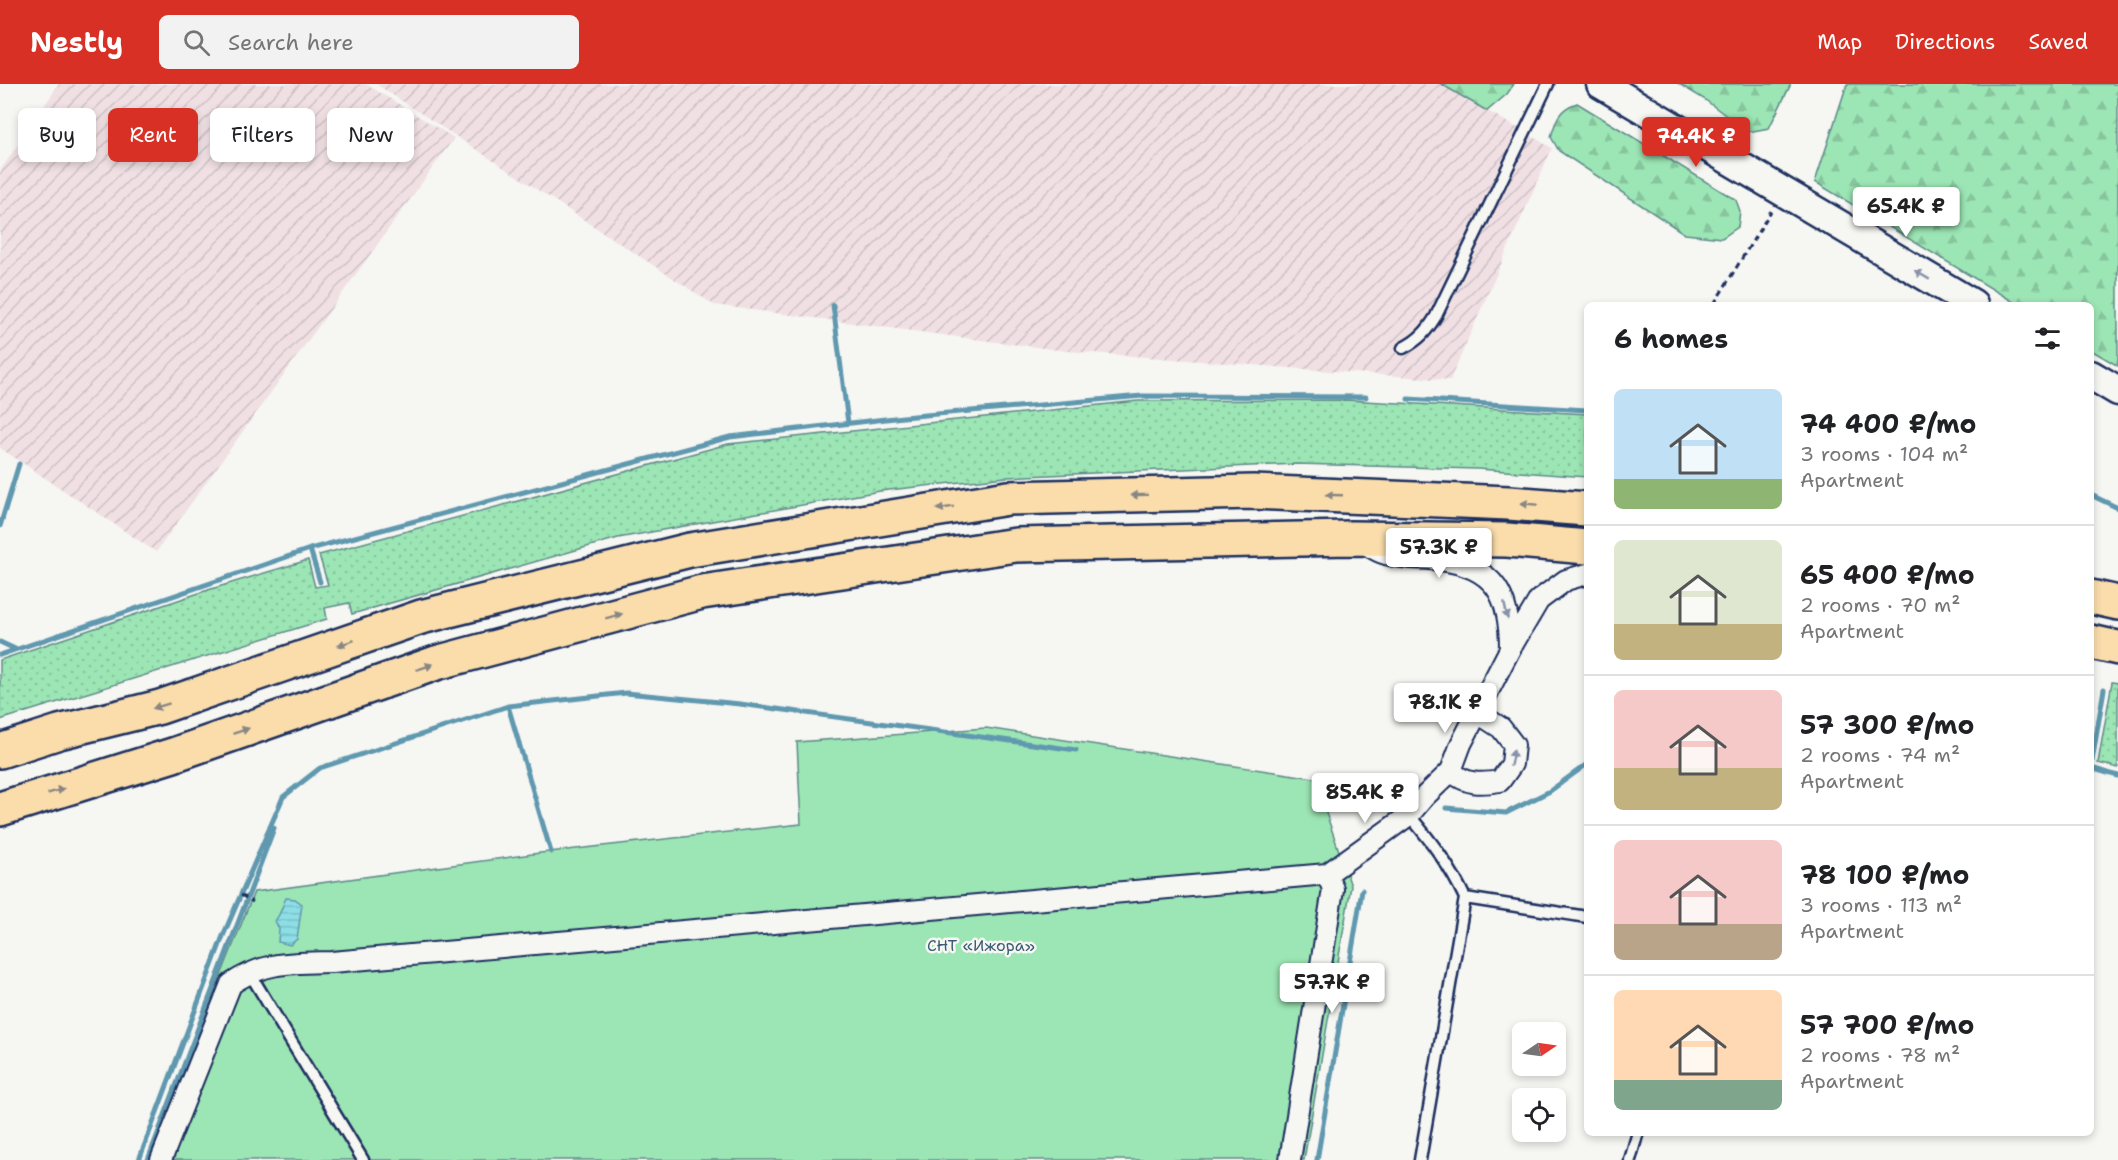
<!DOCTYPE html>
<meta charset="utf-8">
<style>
:root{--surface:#fff;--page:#f2f2f2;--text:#202124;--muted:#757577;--line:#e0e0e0;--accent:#d93025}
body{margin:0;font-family:"Shantell Sans",sans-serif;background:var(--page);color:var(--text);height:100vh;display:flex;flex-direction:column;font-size:22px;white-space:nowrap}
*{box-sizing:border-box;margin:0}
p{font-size:20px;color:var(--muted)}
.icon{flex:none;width:33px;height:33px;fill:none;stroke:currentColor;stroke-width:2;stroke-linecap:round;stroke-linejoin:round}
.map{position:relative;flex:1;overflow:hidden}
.details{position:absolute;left:1584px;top:218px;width:510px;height:834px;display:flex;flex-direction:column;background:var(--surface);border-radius:9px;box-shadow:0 3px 9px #0003}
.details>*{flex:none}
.banner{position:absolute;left:18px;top:24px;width:570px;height:54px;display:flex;gap:12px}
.needle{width:39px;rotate:77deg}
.controls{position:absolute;left:1512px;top:938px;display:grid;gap:12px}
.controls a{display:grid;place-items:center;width:54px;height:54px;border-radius:9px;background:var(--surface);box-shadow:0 3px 9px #0003;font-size:30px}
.price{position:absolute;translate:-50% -51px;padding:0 14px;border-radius:6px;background:#fff;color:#222;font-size:20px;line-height:39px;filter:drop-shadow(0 2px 3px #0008)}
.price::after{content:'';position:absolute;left:50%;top:36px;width:18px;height:14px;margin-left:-9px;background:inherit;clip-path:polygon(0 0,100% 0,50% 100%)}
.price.on{background:var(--accent);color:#fff}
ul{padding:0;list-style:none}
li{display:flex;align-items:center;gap:18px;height:150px;padding:0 30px}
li+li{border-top:2px solid var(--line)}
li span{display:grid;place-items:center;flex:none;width:168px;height:120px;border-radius:9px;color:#555}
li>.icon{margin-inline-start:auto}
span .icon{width:72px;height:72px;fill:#fffc;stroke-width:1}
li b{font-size:26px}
h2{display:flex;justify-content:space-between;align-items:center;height:72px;padding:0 30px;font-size:26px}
.tag{padding:0 21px;border-radius:9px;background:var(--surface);box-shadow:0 3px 9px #0003;font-size:21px;line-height:54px}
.tag.on{background:var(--accent);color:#fff}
header{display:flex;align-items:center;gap:36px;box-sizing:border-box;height:84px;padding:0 30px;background:var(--accent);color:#fff}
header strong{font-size:28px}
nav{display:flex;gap:33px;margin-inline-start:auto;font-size:21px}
.search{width:420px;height:54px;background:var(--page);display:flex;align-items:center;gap:15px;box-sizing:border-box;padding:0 21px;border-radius:9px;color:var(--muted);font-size:22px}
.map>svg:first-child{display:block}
.industrial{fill:url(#industrial-furrows)}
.grass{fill:url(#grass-dots);stroke:#5c8a89;stroke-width:1.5}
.forest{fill:url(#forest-firs);stroke:#5c8a89;stroke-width:1.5}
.garden{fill:#9ce5b4;stroke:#5c8a89;stroke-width:1.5}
.water{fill:url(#water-rules);stroke:#5f98af;stroke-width:1.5}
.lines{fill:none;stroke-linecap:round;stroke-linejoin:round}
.stream{stroke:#5f98af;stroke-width:5}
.lane-casing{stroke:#1b2f5e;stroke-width:15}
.street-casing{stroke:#1b2f5e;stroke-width:24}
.secondary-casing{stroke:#1b2f5e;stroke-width:33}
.highway-casing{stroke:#1b2f5e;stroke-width:38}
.path{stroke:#1b2f5e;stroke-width:3;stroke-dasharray:6 4.5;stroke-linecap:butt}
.lane{stroke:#f6f6f2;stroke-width:10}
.street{stroke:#f6f6f2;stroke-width:20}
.secondary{stroke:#f6f6f2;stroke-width:28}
.highway{stroke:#faddab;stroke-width:33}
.oneway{fill:#8892a8}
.oneway2{fill:#8a8684}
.labels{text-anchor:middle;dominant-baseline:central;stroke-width:5;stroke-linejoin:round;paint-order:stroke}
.park-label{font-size:16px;fill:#3b5c74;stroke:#f6f6f2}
</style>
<header>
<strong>Nestly</strong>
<div class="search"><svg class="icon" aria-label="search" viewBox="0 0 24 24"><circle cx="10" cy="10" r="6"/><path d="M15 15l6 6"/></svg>Search here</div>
<nav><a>Map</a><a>Directions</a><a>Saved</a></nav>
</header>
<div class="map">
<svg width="2118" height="1076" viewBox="0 0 2118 1076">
<defs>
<pattern id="industrial-furrows" width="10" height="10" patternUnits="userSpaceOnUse" patternTransform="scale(1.5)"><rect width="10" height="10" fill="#f0e0e3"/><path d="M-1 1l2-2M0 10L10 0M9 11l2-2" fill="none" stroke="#cdc0c5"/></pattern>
<pattern id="grass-dots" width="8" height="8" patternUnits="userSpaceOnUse" patternTransform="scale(1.5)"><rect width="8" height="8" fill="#9ce5b4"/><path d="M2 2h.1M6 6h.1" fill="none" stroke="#86c59d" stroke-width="1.8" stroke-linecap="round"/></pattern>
<pattern id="forest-firs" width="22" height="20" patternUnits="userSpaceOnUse" patternTransform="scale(1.5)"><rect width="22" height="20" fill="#9ce5b4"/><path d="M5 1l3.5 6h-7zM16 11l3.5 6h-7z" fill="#86c59d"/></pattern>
<pattern id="water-rules" width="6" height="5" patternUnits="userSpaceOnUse" patternTransform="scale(1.5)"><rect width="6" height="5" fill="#8ddee5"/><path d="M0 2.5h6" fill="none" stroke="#79bfc7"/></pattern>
</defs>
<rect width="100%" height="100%" fill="#f6f6f2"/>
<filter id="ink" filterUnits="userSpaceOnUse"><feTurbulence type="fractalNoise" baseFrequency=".0167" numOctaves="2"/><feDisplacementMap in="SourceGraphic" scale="12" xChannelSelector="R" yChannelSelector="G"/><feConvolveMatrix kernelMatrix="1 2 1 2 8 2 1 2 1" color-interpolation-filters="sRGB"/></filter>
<g filter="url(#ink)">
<!-- industrial -->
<path class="industrial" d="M59,0H366L454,54L156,468L0,364V87Z
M376,0H1441L1552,64L1450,296L1066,267L714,221Z"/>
<!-- grass -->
<path class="grass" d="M1347,316L1587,330V393L1478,385L1297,380L1006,393L880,407L618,454L352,530L349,519L325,524L327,535L0,636V576L208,506L308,476L315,503L328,501L319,471L728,360L1138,317Z
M2112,598L2118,599V684L2098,679Z"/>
<!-- forest -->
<path class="forest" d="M1441,0H1514L1507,10L1487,27Z
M1679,0H1790V2L1769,44L1748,48L1704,15Z
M1847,0H2118V282L2091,266V220H2017L1815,98Z
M1577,19L1736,116L1740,127L1738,143L1722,154L1685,150L1559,67L1551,53C1556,35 1559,25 1577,19Z"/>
<!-- garden -->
<path class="garden" d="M986,644L1314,694L1351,802L1304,1076H148L254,808L540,769L801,740L797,658Z"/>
<!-- water -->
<path class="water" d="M286,814L295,815L302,820L297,855L290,861L278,858L279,845L275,837C281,830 282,822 286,814Z"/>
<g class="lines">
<!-- stream -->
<path class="stream" d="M833,221L848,339
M1408,315L1587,326
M2091,411L2118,424
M0,442L19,380
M310,465L320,498
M0,558L15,565
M0,571L310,465L730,353L903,333L1142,312L1366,313
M2091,683L2104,605
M2091,684L2118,692
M1446,724L1506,729L1550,707L1587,680
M551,768L508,622L626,609L740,620L1076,666
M139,1076L223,852L283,713L320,684L508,622
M148,1076L274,744
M1317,1076L1362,806"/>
<defs>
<path id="lane" d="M1403,264C1419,256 1427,247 1436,232L1548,0
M1409,731C1432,758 1450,782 1465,814L1587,833
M249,888L363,1076
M1420,1076L1465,814
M1630,1076L1638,1048"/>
<path id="street" d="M1365,460C1373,464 1381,470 1390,471C1406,475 1424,474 1440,476C1496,483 1510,512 1510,565
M1451,687C1466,701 1481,700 1500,697L1512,680L1514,661L1501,644L1478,629
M161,1076L231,900C265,877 292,879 332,878L1327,790L1409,731L1424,713L1451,687L1461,660L1510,565L1539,516L1566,496L1587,490
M1290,1076L1333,805L1327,790"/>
<path id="secondary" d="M1601,0L1973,220
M2091,291L2118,307"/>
<path id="highway" d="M2091,513L2118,519
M2091,558L2118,564
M0,667L59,648L160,623L421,533L690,466L1008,414L1253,408L1509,419L1587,425
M0,725L173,671L436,579L702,508L1016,461L1351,454L1507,456L1587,463"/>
</defs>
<!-- lane casing -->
<use href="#lane" class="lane-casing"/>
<!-- street casing -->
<use href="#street" class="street-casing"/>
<!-- secondary casing -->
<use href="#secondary" class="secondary-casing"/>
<!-- highway casing -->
<use href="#highway" class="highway-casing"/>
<!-- path -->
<path class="path" d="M1714,220L1771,127
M241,811L253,818"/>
<!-- lane -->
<use href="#lane" class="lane"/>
<!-- street -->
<use href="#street" class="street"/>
<!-- secondary -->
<use href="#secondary" class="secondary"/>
<!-- highway -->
<use href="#highway" class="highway"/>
</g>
<!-- one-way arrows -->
<defs><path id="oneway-solid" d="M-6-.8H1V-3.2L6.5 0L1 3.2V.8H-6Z" transform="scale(1.5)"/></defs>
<g class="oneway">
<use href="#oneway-solid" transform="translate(1922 191) rotate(-149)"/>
<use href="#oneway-solid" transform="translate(1506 527) rotate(78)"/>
<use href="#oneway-solid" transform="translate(1512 674) rotate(-79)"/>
</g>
<g class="oneway2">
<use href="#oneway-solid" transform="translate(1139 411) rotate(179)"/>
<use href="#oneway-solid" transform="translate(1334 411) rotate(-178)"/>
<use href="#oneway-solid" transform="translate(1529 420) rotate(-175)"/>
<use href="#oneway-solid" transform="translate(945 424) rotate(171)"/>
<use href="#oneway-solid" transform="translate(614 532) rotate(-15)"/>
<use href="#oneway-solid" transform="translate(346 559) rotate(161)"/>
<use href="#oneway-solid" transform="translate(425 583) rotate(-19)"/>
<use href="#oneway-solid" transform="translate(161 622) rotate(163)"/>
<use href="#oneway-solid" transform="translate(241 647) rotate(-19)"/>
<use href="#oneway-solid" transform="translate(56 707) rotate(-17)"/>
</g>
</g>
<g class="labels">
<!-- park labels -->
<g class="park-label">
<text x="981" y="861">СНТ «Ижора»</text>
</g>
</g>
</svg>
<div class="controls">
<a><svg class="needle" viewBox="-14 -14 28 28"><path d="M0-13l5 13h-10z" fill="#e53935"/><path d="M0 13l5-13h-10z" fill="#757577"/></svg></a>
<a><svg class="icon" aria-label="locate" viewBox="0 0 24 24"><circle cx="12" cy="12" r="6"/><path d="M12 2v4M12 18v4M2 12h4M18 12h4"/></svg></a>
</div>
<b class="price on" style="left:1696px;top:84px">74.4K ₽</b>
<b class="price" style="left:1906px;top:154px">65.4K ₽</b>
<b class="price" style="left:1439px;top:495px">57.3K ₽</b>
<b class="price" style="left:1445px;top:650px">78.1K ₽</b>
<b class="price" style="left:1365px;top:740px">85.4K ₽</b>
<b class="price" style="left:1332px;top:930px">57.7K ₽</b>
<div class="banner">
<a class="tag">Buy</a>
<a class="tag on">Rent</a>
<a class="tag">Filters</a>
<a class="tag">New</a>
</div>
<section class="details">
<h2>6 homes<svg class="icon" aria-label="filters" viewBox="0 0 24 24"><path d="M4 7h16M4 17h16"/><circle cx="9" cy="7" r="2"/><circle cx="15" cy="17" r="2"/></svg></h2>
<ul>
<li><span style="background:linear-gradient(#bfe0f5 75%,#8fb573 0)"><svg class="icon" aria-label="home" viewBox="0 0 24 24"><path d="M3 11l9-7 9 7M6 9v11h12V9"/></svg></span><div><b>74 400 ₽/mo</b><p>3 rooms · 104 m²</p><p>Apartment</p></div></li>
<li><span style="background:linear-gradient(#dfe7d0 70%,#c2b280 0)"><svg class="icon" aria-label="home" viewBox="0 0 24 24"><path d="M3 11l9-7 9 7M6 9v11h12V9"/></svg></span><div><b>65 400 ₽/mo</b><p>2 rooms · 70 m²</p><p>Apartment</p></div></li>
<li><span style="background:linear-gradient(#f6c9c9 65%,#c2b280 0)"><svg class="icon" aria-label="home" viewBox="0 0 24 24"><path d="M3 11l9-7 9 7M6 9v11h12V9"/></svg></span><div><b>57 300 ₽/mo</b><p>2 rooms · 74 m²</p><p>Apartment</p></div></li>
<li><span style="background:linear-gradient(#f6c9c9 70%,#b9a48a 0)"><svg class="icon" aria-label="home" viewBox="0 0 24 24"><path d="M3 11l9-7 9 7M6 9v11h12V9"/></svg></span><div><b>78 100 ₽/mo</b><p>3 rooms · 113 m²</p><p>Apartment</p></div></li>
<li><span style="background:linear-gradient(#ffd9b3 75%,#7fa58c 0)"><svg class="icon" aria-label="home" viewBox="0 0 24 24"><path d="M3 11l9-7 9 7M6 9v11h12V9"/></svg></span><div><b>57 700 ₽/mo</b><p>2 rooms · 78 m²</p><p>Apartment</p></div></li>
</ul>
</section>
</div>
